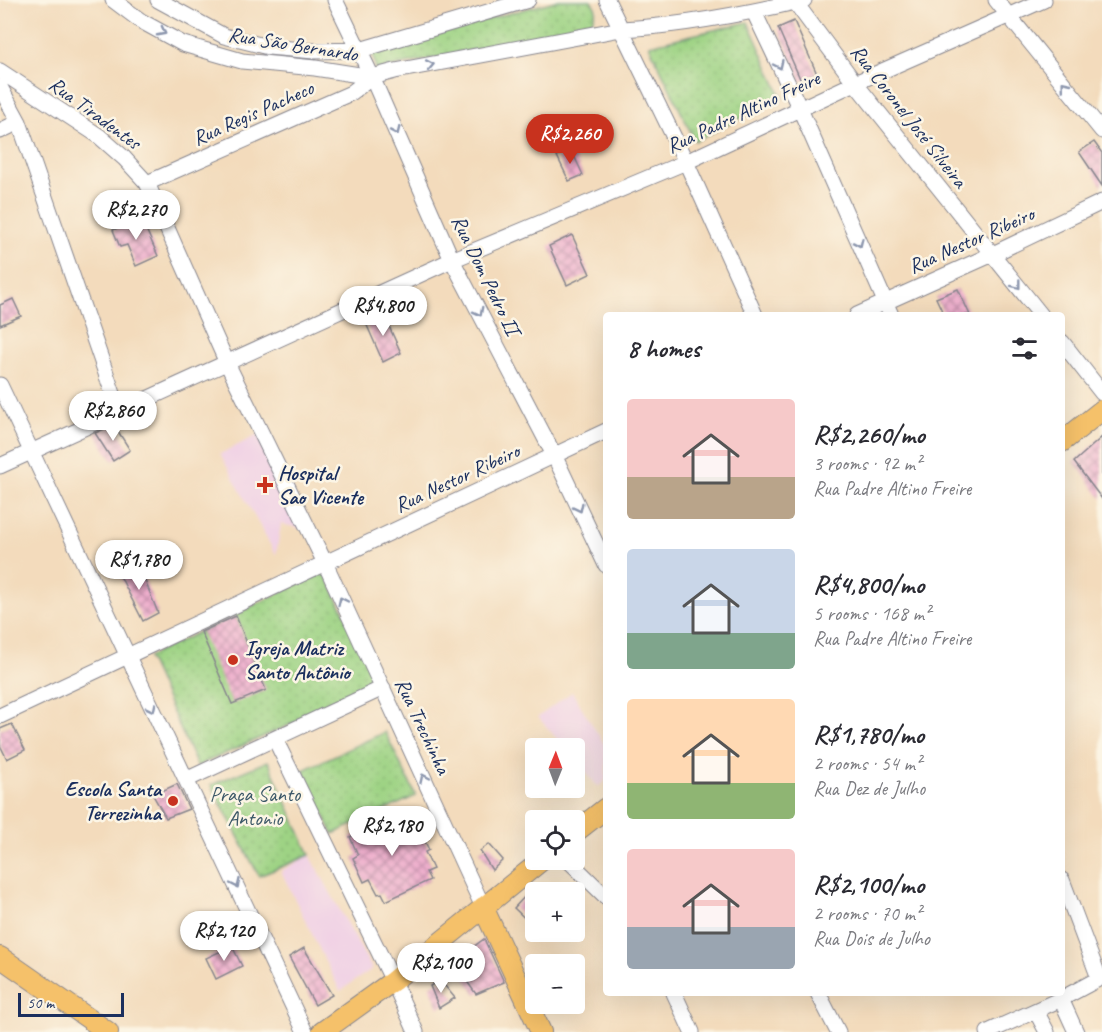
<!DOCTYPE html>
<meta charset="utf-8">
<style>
:root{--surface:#fff;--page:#f2f2f3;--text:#2b2b33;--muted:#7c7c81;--accent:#c8321e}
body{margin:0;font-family:Caveat,sans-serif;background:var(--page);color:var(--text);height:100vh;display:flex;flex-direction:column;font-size:22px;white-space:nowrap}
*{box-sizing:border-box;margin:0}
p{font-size:20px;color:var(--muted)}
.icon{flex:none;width:33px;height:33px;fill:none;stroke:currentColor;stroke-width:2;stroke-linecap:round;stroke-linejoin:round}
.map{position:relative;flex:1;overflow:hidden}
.sheet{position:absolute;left:603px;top:312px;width:462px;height:684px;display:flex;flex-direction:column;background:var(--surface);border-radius:6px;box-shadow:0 6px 24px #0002}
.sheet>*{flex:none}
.needle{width:39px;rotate:1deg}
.tools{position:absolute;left:525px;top:738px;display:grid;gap:12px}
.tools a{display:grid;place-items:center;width:60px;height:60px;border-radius:6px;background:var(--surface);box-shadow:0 6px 24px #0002;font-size:30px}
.scale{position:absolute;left:18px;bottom:15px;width:106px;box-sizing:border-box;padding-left:6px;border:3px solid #1b2f5e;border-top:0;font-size:16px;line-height:21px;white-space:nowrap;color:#1b2f5e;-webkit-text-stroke:4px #fcf5e5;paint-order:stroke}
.price{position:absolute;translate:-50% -51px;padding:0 14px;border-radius:21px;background:#fff;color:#222;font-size:20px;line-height:39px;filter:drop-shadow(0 2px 3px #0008)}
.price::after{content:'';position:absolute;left:50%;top:36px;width:18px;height:14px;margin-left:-9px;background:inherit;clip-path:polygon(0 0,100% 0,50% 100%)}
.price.current{background:var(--accent);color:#fff}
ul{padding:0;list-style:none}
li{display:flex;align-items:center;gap:18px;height:150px;padding:0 24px}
li span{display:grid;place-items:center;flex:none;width:168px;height:120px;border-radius:6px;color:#555}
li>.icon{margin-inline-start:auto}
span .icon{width:72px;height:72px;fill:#fffc;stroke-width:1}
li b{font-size:26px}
h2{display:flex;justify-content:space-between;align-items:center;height:72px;padding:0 24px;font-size:26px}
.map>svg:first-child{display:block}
.built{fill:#f0d0e5}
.grass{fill:url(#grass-dots);stroke:#5c8171;stroke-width:1.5}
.building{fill:url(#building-cross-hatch)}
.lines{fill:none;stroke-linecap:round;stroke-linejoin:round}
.minor-casing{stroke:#87858d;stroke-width:17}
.major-casing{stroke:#87858d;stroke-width:22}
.minor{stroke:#fff;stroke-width:15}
.major{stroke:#f5c16b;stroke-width:20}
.oneway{stroke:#8d97ae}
.poi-dot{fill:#c8321e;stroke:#fcf5e5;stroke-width:2}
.labels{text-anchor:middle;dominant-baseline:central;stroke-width:5;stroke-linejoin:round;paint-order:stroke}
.street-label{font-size:21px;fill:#1b2f5e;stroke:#fcf5e5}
.poi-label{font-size:21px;font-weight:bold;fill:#1b2f5e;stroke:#fcf5e5;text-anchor:start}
.park-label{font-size:21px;fill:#3c5868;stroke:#fcf5e5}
</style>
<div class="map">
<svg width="1102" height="1032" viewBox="0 0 1102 1032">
<defs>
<pattern id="grass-dots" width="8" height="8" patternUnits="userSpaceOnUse" patternTransform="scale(1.5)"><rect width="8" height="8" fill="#9ed384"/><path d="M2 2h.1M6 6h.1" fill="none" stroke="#88b574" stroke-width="1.8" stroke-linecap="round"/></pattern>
<pattern id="building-cross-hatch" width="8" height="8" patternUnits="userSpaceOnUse" patternTransform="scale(1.5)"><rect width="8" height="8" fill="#eeaecc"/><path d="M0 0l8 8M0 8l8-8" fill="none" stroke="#c08ea9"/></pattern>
</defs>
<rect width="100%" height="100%" fill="#fcf5e5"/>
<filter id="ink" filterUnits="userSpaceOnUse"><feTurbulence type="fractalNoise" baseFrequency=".0167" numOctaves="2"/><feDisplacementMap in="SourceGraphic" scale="12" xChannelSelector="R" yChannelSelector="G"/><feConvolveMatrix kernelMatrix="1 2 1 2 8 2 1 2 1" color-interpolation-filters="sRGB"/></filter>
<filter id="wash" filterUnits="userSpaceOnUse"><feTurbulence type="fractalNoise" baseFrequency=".008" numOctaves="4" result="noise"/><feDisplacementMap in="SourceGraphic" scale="24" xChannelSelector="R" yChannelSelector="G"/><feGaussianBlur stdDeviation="1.35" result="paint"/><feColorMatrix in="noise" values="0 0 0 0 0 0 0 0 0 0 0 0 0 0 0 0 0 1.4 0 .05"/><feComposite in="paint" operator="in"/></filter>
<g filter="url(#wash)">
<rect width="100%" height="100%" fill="#f3dbbc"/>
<!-- built -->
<path class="built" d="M266,431L309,530L281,524L276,555L220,454Z
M572,692L606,747V780L598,787L575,759L574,748H565L538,717Z
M310,855L372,969L340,991L281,871Z"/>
<!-- grass -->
<path class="grass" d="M559,0H591L596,9L593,19L586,27L376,70L372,50Z
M748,22L782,98L695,141L649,45Z
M324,571L377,681L307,717L197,766L148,657Z
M385,732L416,796L333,834L303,770Z
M268,761L310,855L259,876L211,785Z"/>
<g id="blocks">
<!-- building -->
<path class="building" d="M794,21L817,74L801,81L778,28Z
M1094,142L1102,153V186L1079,152Z
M571,149L583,175L569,181L557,156Z
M141,218L158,256L136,266L127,245L120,247L113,230Z
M572,235L590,274L567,285L549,246Z
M958,289L970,315H944L936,298Z
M13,299L21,316L0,325V305Z
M383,313L401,353L383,362L365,321Z
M114,425L130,450L113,461L95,433Z
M1102,437V499L1074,462Z
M137,561L158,613L143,621L118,572Z
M236,616L266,690L232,704L201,632Z
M12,724L25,750L7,759L0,745V729Z
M177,784L189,809L166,818L153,795Z
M399,815L402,820L409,817L417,832L420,831L429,850L425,852L433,869L426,872L430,880L386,901L382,893L378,894L370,879L364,882L353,858L358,855L350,837Z
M489,844L503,860L492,870L480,851Z
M528,893L536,901V929L514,908Z
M484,939L504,982L476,994L453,962Z
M232,946L242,966L216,979L206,958Z
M304,948L332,995L315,1005L289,957Z
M440,980L455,998L439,1008L430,986Z"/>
</g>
</g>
<g filter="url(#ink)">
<use href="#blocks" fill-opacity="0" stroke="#87858d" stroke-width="1.5"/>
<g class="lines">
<defs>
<path id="minor" d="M113,0L141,21L183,44L242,61L315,68L372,77
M158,0L224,36L268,47L314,51L360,50L528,0
M335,0L372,77L452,260L554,455L606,565
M607,0L686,162L755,315
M996,0L1102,131
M795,2L855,83L1041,315
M754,12L800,109L891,315
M0,71L99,136L124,158L147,183L227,363L325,563L483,907
M0,87L19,122L119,411
M0,131L19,122
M147,183L351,93L372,77L395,71L621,29C683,26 744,14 804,0
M857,315L993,254L1102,202
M1062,342L1102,393
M0,385L305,1032
M0,466L452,260L686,162L855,83L1044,0
M0,716L606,431
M275,739L393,981L416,1032
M188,779L383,688
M568,860L606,897
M1062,880L1099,978
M674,993L692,1032
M818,993L838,1032
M1061,999L1076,1032
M1036,1011L1047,1032
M988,1032L1061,999L1102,977"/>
<path id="major" d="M1062,442L1102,410
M574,833L606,808
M483,907L541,1032
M0,957L108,1032
M322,1032L393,981L542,860"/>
</defs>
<!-- minor casing -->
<use href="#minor" class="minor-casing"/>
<!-- major casing -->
<use href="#major" class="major-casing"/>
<!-- minor -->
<use href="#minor" class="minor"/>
<!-- major -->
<use href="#major" class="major"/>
</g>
<!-- one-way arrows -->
<defs><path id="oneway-chevron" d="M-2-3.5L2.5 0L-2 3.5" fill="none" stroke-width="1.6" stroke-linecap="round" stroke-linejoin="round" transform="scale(1.5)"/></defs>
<g class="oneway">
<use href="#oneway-chevron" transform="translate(162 32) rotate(28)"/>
<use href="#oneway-chevron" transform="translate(430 65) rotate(-11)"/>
<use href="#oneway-chevron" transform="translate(779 65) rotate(65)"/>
<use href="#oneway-chevron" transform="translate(1065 85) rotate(-129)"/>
<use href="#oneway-chevron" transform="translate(396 131) rotate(66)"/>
<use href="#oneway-chevron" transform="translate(859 243) rotate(66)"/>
<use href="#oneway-chevron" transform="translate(1017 285) rotate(52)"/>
<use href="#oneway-chevron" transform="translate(479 312) rotate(63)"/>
<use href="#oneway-chevron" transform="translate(579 508) rotate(64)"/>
<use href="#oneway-chevron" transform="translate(342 601) rotate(-115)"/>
<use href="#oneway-chevron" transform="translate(152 708) rotate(64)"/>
<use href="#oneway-chevron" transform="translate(424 778) rotate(-115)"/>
<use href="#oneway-chevron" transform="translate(236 884) rotate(65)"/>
</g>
</g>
<!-- markers -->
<g class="poi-dot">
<path d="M262 476h6v6h6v6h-6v6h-6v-6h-6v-6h6z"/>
<circle cx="233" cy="660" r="6"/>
<circle cx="173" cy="801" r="6"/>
</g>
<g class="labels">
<!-- street labels -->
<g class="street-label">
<text transform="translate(293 44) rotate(9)">Rua São Bernardo</text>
<text transform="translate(743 112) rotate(-25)">Rua Padre Altino Freire</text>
<text transform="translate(95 113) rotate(36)">Rua Tiradentes</text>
<text transform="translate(253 113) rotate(-24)">Rua Regis Pacheco</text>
<text transform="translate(909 116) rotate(52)">Rua Coronel José Silveira</text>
<text transform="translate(971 240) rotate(-24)">Rua Nestor Ribeiro</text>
<text transform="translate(486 275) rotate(64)">Rua Dom Pedro II</text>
<text transform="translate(457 478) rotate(-25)">Rua Nestor Ribeiro</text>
<text transform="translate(423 726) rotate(65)">Rua Trechinha</text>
</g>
<!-- poi labels -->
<g class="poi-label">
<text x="278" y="473">Hospital<tspan x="278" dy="24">Sao Vicente</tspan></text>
<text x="245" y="648">Igreja Matriz<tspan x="245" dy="24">Santo Antônio</tspan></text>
<text x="161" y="789" text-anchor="end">Escola Santa<tspan x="161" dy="24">Terrezinha</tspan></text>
</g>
<!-- park labels -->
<g class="park-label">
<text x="255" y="794">Praça Santo<tspan x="255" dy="24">Antonio</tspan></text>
</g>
</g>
</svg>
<div class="tools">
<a><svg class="needle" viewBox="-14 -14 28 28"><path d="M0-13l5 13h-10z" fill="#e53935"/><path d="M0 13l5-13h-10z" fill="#7c7c81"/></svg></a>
<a><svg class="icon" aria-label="locate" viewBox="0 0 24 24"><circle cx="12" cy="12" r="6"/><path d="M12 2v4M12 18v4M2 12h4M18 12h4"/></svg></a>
<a>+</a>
<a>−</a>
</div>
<div class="scale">50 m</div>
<b class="price current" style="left:570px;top:165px">R$2,260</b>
<b class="price" style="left:136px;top:241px">R$2,270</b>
<b class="price" style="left:383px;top:337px">R$4,800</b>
<b class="price" style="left:113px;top:442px">R$2,860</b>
<b class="price" style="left:139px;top:591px">R$1,780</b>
<b class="price" style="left:392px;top:857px">R$2,180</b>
<b class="price" style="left:224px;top:962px">R$2,120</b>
<b class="price" style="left:441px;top:994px">R$2,100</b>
<section class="sheet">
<h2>8 homes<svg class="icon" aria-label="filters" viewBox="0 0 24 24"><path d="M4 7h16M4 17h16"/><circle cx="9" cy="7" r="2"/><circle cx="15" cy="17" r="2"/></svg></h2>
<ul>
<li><span style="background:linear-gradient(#f6c9c9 65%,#b9a48a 0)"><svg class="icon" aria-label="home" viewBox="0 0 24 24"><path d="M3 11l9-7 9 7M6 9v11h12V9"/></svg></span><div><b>R$2,260/mo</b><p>3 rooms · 92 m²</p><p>Rua Padre Altino Freire</p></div></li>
<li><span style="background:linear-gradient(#c9d6e8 70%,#7fa58c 0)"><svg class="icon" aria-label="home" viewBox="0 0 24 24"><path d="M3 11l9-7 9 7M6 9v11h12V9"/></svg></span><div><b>R$4,800/mo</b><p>5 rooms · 168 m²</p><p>Rua Padre Altino Freire</p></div></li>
<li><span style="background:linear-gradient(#ffd9b3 70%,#8fb573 0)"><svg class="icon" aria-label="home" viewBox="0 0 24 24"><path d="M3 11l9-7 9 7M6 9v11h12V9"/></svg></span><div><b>R$1,780/mo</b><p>2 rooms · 54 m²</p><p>Rua Dez de Julho</p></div></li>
<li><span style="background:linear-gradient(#f6c9c9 65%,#9aa5b1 0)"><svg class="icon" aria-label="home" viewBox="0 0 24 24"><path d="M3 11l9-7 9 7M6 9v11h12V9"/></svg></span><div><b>R$2,100/mo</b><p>2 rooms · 70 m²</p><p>Rua Dois de Julho</p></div></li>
</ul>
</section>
</div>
